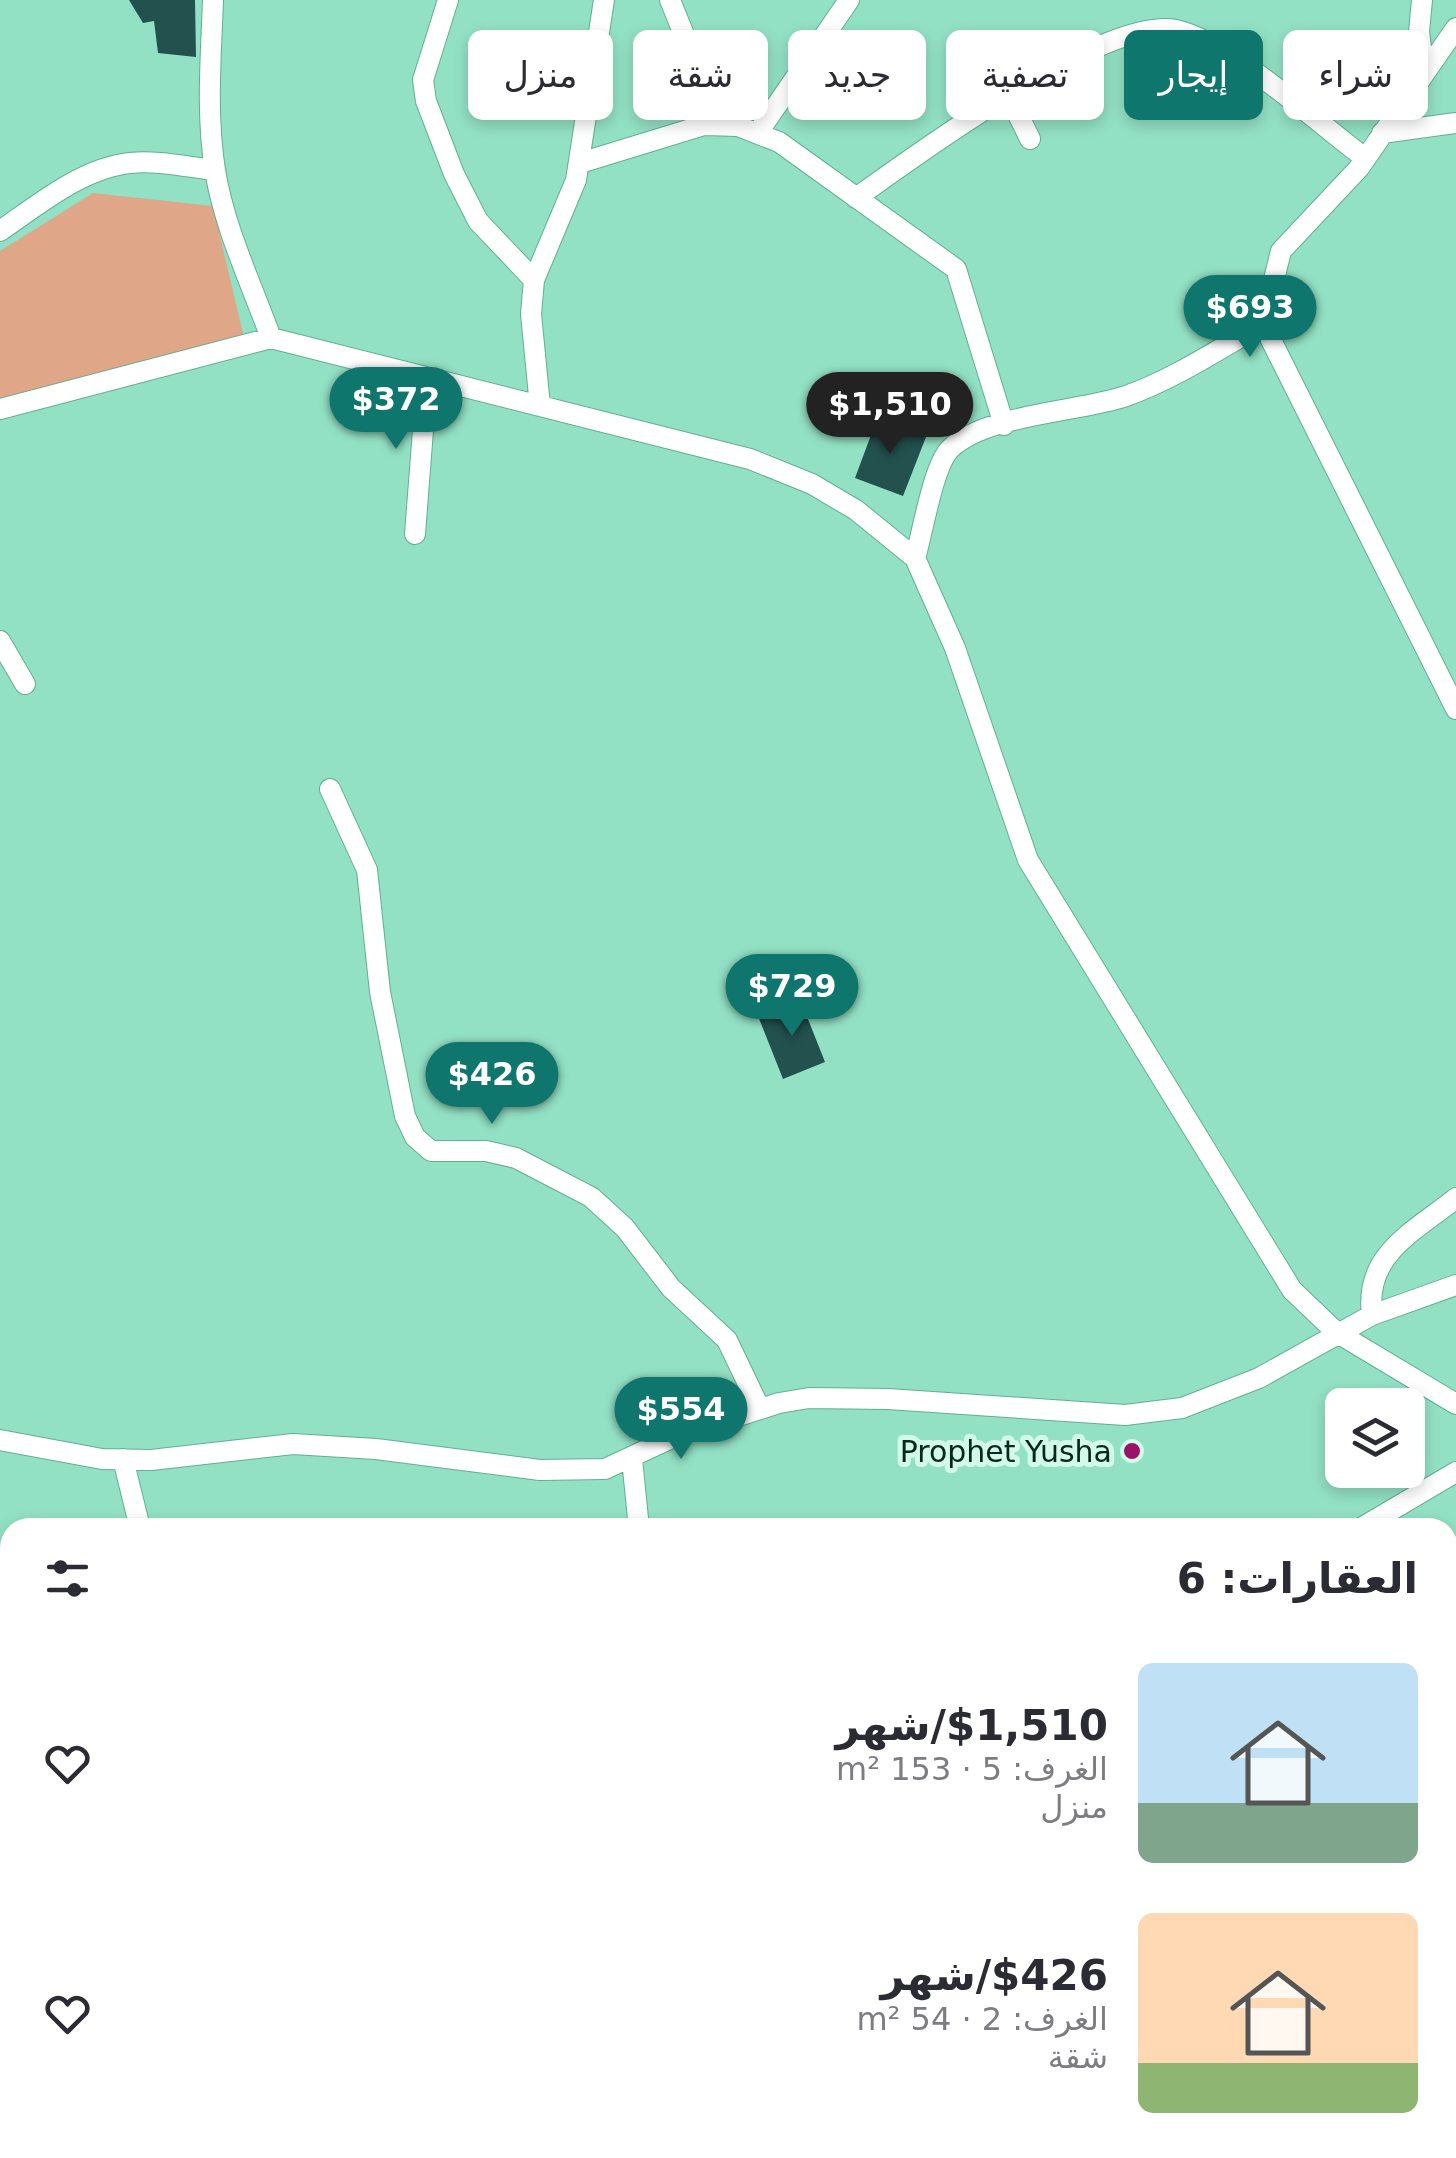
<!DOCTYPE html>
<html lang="ar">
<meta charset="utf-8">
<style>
:root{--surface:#fff;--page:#f7f7f7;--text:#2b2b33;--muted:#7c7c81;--accent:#0f766e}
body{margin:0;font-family:"DejaVu Sans",Cairo,sans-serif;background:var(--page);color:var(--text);direction:rtl;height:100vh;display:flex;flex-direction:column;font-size:38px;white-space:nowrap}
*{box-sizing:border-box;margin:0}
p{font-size:32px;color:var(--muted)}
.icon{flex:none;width:55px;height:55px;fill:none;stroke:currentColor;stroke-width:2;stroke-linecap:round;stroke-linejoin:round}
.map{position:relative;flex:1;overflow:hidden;direction:ltr}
.details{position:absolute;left:0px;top:1518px;width:1458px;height:642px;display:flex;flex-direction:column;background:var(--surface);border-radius:30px 30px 0 0;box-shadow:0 5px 15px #0003;direction:rtl}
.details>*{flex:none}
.top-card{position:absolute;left:30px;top:30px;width:1398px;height:90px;direction:rtl;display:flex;gap:20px}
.buttons{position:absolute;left:1325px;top:1388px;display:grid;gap:20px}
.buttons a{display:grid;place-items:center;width:100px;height:100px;border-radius:15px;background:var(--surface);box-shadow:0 5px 15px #0003;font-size:50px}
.price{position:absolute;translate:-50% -85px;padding:0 22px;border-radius:35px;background:var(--accent);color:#fff;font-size:32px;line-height:65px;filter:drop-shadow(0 2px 5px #0008)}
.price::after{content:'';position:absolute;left:50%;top:60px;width:30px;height:22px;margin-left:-15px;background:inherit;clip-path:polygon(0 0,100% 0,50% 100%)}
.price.on{background:#222;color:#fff}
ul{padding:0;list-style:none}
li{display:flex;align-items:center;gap:30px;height:250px;padding:0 40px}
li span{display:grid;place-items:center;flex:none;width:280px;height:200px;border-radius:15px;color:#555}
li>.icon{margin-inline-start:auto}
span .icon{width:120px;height:120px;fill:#fffc;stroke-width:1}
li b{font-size:42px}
h2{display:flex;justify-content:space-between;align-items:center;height:120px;padding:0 40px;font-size:42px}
.pill{padding:0 35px;border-radius:15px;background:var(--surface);box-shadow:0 5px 15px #0003;font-size:35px;line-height:90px}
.pill.on{background:var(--accent);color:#fff}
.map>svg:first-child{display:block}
.green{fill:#dfa687}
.building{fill:#22514e}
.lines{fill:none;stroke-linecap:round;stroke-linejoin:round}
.street-casing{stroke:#61af94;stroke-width:22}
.street{stroke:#fff;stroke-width:20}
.poi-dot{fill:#991366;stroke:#d3f9ea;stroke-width:4}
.labels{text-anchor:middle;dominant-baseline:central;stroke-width:10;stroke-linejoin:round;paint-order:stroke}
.poi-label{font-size:30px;fill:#06291f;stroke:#d3f9ea;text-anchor:end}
</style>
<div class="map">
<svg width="1456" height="2158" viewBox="0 0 1456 2158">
<rect width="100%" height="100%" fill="#93e1c5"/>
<!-- green -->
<path class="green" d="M93,193L213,206L245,342L0,403V251Z
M921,2150H1106L1127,2158H908Z"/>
<!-- building -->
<path class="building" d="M129,0H195L196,57L158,53L154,21L143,23Z
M877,419L926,437L903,496L855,478Z
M800,999L825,1062L783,1079L758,1016Z"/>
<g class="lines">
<defs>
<path id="street" d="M213,0C211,57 206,113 215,170C224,227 251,283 271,338
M448,0L423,80L426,101L454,174L478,221L534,280
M670,0L691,52L704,125
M1422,0L1419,32L1424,71
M1009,96L1030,139
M759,131L849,0
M1382,133L1456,123
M580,163L704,125L738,126L779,142L956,269L1004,425
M856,198C916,155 1106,15 1176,30C1230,42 1319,124 1365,158
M0,231C38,205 82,168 130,163C157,160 187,167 215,170
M1263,324L1281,251L1359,168L1456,28
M540,406L531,314L534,280L576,180L604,0
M0,409L271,338L750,459L812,484L856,510L915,558L955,648L1028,860L1292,1290L1336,1332L1456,1404
M415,534L423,430L435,379
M915,558C923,532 933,466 950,449C985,414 1080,412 1126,396C1174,379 1219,349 1263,324L1456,709
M0,641L25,684
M330,789L367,870L380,992L405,1116L415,1137L431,1151H486L516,1158L591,1197L625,1228L671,1288L727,1340L760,1409
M1372,1315C1364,1254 1414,1232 1456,1198
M0,1440L102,1459L151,1460L293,1444L376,1449L540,1470L605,1469L676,1436L779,1403L809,1398L888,1399L1125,1415L1182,1408L1259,1378L1372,1315L1456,1285
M123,1459L140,1528
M632,1459L639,1528
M1361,1528L1456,1472
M1448,1649L1456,1645
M1448,1732L1456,1738
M0,1765L10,1778
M0,1903L10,1893
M65,2158L67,2150"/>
</defs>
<!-- street casing -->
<use href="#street" class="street-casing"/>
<!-- street -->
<use href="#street" class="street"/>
</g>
<!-- markers -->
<circle class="poi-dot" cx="1132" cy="1451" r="10"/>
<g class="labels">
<!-- poi labels -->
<g class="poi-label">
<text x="1112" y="1451">Prophet Yusha</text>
</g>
</g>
</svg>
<div class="buttons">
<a><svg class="icon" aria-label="layers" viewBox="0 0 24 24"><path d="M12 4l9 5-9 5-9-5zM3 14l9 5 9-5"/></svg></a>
</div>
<b class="price" style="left:1250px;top:360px">$693</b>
<b class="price" style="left:396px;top:452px">$372</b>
<b class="price on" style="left:890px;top:457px">$1,510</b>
<b class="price" style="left:792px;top:1039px">$729</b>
<b class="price" style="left:492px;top:1127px">$426</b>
<b class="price" style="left:681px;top:1462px">$554</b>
<div class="top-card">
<a class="pill">شراء</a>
<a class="pill on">إيجار</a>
<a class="pill">تصفية</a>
<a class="pill">جديد</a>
<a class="pill">شقة</a>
<a class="pill">منزل</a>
</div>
<section class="details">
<h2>العقارات: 6<svg class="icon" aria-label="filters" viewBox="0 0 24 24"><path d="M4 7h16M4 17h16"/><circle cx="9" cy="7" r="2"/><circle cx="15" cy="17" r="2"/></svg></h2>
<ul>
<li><span style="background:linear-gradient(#bfe0f5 70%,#7fa58c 0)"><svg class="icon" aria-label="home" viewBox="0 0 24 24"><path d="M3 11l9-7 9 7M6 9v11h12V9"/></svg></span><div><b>$1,510/شهر</b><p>الغرف: 5 · 153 m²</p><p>منزل</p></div><svg class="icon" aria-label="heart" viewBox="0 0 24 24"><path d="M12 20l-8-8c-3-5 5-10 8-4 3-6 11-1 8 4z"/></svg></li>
<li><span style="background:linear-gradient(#ffd9b3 75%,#8fb573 0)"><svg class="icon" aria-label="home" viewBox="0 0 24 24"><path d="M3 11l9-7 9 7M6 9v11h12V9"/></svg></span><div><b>$426/شهر</b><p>الغرف: 2 · 54 m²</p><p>شقة</p></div><svg class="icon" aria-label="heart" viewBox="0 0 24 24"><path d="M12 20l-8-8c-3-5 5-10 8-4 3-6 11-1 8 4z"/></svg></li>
</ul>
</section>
</div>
